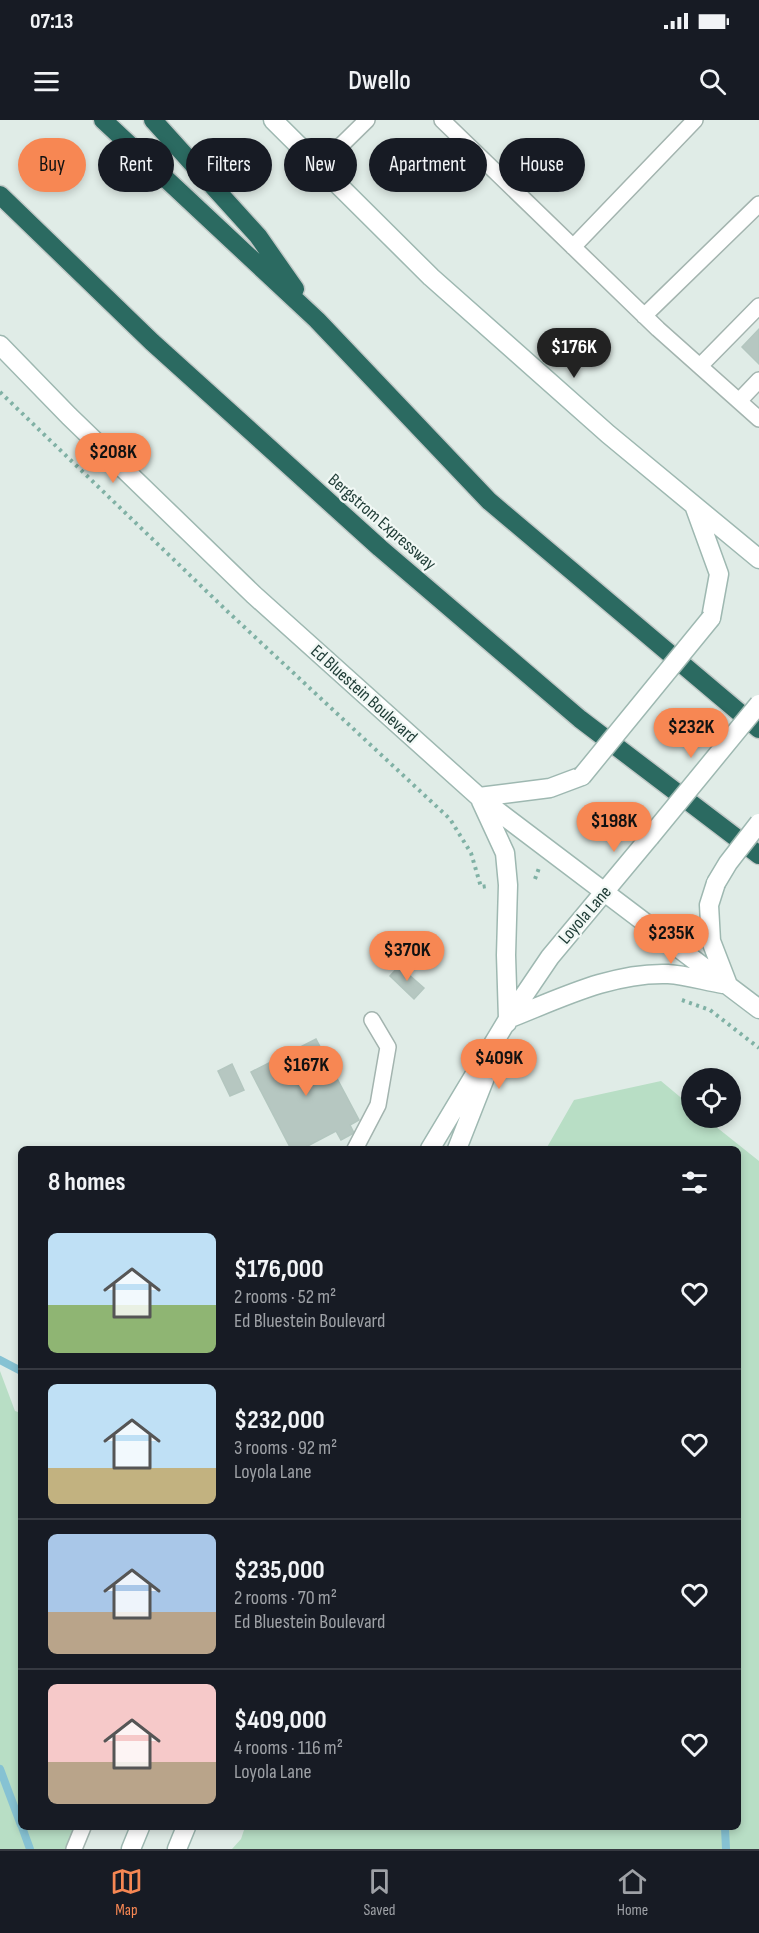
<!DOCTYPE html>
<meta charset="utf-8">
<style>
:root{--surface:#171b24;--page:#242831;--text:#f1f3f6;--muted:#9ea1a6;--line:#363941;--accent:#f78753}
body{margin:0;font-family:"Sofia Sans Condensed",sans-serif;background:var(--page);color:var(--text);height:100vh;display:flex;flex-direction:column;font-size:22px;white-space:nowrap}
*{box-sizing:border-box;margin:0}
p{font-size:20px;color:var(--muted)}
.icon{flex:none;width:33px;height:33px;fill:none;stroke:currentColor;stroke-width:2;stroke-linecap:round;stroke-linejoin:round}
.map{position:relative;flex:1;overflow:hidden}
.drawer{position:absolute;left:18px;top:1026px;width:723px;height:684px;display:flex;flex-direction:column;background:var(--surface);border-radius:9px;box-shadow:0 3px 9px #0003}
.drawer>*{flex:none}
.banner{position:absolute;left:18px;top:18px;width:723px;height:54px;display:flex;gap:12px}
.controls{position:absolute;left:681px;top:948px;display:grid;gap:12px}
.controls a{display:grid;place-items:center;width:60px;height:60px;border-radius:50%;background:var(--surface);box-shadow:0 3px 9px #0003;font-size:30px}
.price{position:absolute;translate:-50% -51px;padding:0 14px;border-radius:21px;background:var(--accent);color:#111;font-size:20px;line-height:39px;filter:drop-shadow(0 2px 3px #0008)}
.price::after{content:'';position:absolute;left:50%;top:36px;width:18px;height:14px;margin-left:-9px;background:inherit;clip-path:polygon(0 0,100% 0,50% 100%)}
.price.on{background:#222;color:#fff}
ul{padding:0;list-style:none}
li{display:flex;align-items:center;gap:18px;height:150px;padding:0 30px}
li+li{border-top:2px solid var(--line)}
li span{display:grid;place-items:center;flex:none;width:168px;height:120px;border-radius:9px;color:#555}
li>.icon{margin-inline-start:auto}
span .icon{width:72px;height:72px;fill:#fffc;stroke-width:1}
li b{font-size:26px}
h2{display:flex;justify-content:space-between;align-items:center;height:72px;padding:0 30px;font-size:26px}
.chip{padding:0 21px;border-radius:27px;background:var(--surface);box-shadow:0 3px 9px #0003;font-size:21px;line-height:54px}
.chip.on{background:var(--accent);color:#111}
.status{display:flex;justify-content:space-between;align-items:center;height:42px;padding:0 30px;background:var(--surface);direction:ltr}
.status svg{height:16px;fill:currentColor}
header{display:flex;justify-content:space-between;align-items:center;height:78px;padding:0 30px;background:var(--surface);font-size:27px;font-weight:600}
.dock{display:flex;justify-content:space-around;align-items:center;height:84px;border-top:2px solid var(--line);background:var(--surface);font-size:16px;color:var(--muted)}
.dock a{display:grid;justify-items:center;gap:3px}
.dock .on{color:var(--accent)}
.map>svg:first-child{display:block}
.green{fill:#b8dec5}
.lines{fill:none;stroke-linecap:round;stroke-linejoin:round}
.stream{stroke:#86c2d3;stroke-width:8}
.building{fill:#b6c7c1;stroke:#b3c6bf;stroke-width:1.5}
.lane-casing{stroke:#a3b4af;stroke-width:18}
.secondary-casing{stroke:#9eb8b1;stroke-width:21}
.highway-casing{stroke:#c1c9c7;stroke-width:21}
.path{stroke:#80b1a5;stroke-width:4;stroke-dasharray:3 4.5;stroke-linecap:butt}
.lane{stroke:#fff;stroke-width:15}
.secondary{stroke:#fff;stroke-width:18}
.highway{stroke:#2b6a61;stroke-width:18}
.secondary-bridge-casing{stroke:#9eb8b1;stroke-width:21;stroke-linecap:butt}
.secondary-bridge{stroke:#fff;stroke-width:18}
.labels{text-anchor:middle;dominant-baseline:central;stroke-width:4.5;stroke-linejoin:round;paint-order:stroke}
.street-label{font-size:18px;fill:#203d37;stroke:#f1f8f5}
</style>
<div class="status"><b>07:13</b><svg viewBox="0 0 49 12"><path d="M0 12V9h3v3zM5 12V6h3v6zM10 12V3h3v9zM15 12V0h3v12zM26 1h20v11H26zM47 4h2v5h-2z"/></svg></div>
<header><svg class="icon" aria-label="menu" viewBox="0 0 24 24"><path d="M4 6h16M4 12h16M4 18h16"/></svg>Dwello<svg class="icon" aria-label="search" viewBox="0 0 24 24"><circle cx="10" cy="10" r="6"/><path d="M15 15l6 6"/></svg></header>
<div class="map">
<svg width="759" height="1729" viewBox="0 0 759 1729">
<rect width="100%" height="100%" fill="#e0ece7"/>
<!-- green -->
<path class="green" d="M661,961L691,986L692,998H705L759,1041V1729H232L241,1719L245,1707H738V1029H546L574,980Z
M0,1251L15,1291L21,1293V1707H75L66,1729H0Z"/>
<g class="lines">
<!-- stream -->
<path class="stream" d="M0,1240L21,1251
M0,1649L21,1705
M22,1707L30,1729
M723,1707L725,1708L726,1729"/>
</g>
<!-- building -->
<path class="building" d="M759,209V244L742,227Z
M399,846L424,868L414,879L390,856Z
M316,919L359,1000L350,1005L354,1013L341,1020L336,1011L302,1029H291L251,952Z
M232,944L244,970L230,976L218,951Z"/>
<g class="lines">
<defs>
<path id="lane" d="M442,0L658,209L759,299
M319,47L367,0
M573,127L695,0
M644,196L759,84
M700,246L759,186
M739,281L759,260
M355,1029L378,985L388,927L372,900
M74,1729L83,1707"/>
<path id="secondary" d="M273,0L431,157L608,314L759,439
M0,225L69,296L254,475L479,677L759,889
M695,388L719,454L711,498
M479,677L550,668L582,656
M481,681L505,733L508,765L506,835L508,899L507,903
M716,763L709,785L711,821L728,865
M508,899C559,879 612,852 668,854C686,855 705,861 723,864
M430,1029L508,899L550,837L650,717
M457,1029L490,945
M131,1729L140,1707
M177,1729L186,1707"/>
<path id="highway" d="M103,0L317,200L489,381L759,609
M153,0L258,116L295,169
M0,75L152,222L380,428L580,599L759,735"/>
</defs>
<!-- lane casing -->
<use href="#lane" class="lane-casing"/>
<!-- secondary casing -->
<use href="#secondary" class="secondary-casing"/>
<!-- highway casing -->
<use href="#highway" class="highway-casing"/>
<!-- path -->
<path class="path" d="M0,272L226,490L450,699L471,733L481,767L488,766
M535,759L539,748
M682,880L710,890L759,928"/>
<!-- lane -->
<use href="#lane" class="lane"/>
<!-- secondary -->
<use href="#secondary" class="secondary"/>
<!-- highway -->
<use href="#highway" class="highway"/>
<defs>
<path id="secondary-bridge" d="M582,656L711,498
M650,717L759,584
M716,763L728,743L759,703"/>
</defs>
<!-- secondary-bridge casing -->
<use href="#secondary-bridge" class="secondary-bridge-casing"/>
<!-- secondary-bridge -->
<use href="#secondary-bridge" class="secondary-bridge"/>
</g>
<g class="labels">
<!-- street labels -->
<g class="street-label">
<text transform="translate(382 402) rotate(41)">Bergstrom Expressway</text>
<text transform="translate(364 574) rotate(42)">Ed Bluestein Boulevard</text>
<text transform="translate(585 795) rotate(-49)">Loyola Lane</text>
</g>
</g>
</svg>
<div class="controls">
<a><svg class="icon" aria-label="locate" viewBox="0 0 24 24"><circle cx="12" cy="12" r="6"/><path d="M12 2v4M12 18v4M2 12h4M18 12h4"/></svg></a>
</div>
<b class="price on" style="left:574px;top:259px">$176K</b>
<b class="price" style="left:113px;top:364px">$208K</b>
<b class="price" style="left:691px;top:639px">$232K</b>
<b class="price" style="left:614px;top:733px">$198K</b>
<b class="price" style="left:671px;top:845px">$235K</b>
<b class="price" style="left:407px;top:862px">$370K</b>
<b class="price" style="left:499px;top:970px">$409K</b>
<b class="price" style="left:306px;top:977px">$167K</b>
<div class="banner">
<a class="chip on">Buy</a>
<a class="chip">Rent</a>
<a class="chip">Filters</a>
<a class="chip">New</a>
<a class="chip">Apartment</a>
<a class="chip">House</a>
</div>
<section class="drawer">
<h2>8 homes<svg class="icon" aria-label="filters" viewBox="0 0 24 24"><path d="M4 7h16M4 17h16"/><circle cx="9" cy="7" r="2"/><circle cx="15" cy="17" r="2"/></svg></h2>
<ul>
<li><span style="background:linear-gradient(#bfe0f5 60%,#8fb573 0)"><svg class="icon" aria-label="home" viewBox="0 0 24 24"><path d="M3 11l9-7 9 7M6 9v11h12V9"/></svg></span><div><b>$176,000</b><p>2 rooms · 52 m²</p><p>Ed Bluestein Boulevard</p></div><svg class="icon" aria-label="heart" viewBox="0 0 24 24"><path d="M12 20l-8-8c-3-5 5-10 8-4 3-6 11-1 8 4z"/></svg></li>
<li><span style="background:linear-gradient(#bfe0f5 70%,#c2b280 0)"><svg class="icon" aria-label="home" viewBox="0 0 24 24"><path d="M3 11l9-7 9 7M6 9v11h12V9"/></svg></span><div><b>$232,000</b><p>3 rooms · 92 m²</p><p>Loyola Lane</p></div><svg class="icon" aria-label="heart" viewBox="0 0 24 24"><path d="M12 20l-8-8c-3-5 5-10 8-4 3-6 11-1 8 4z"/></svg></li>
<li><span style="background:linear-gradient(#a9c7e8 65%,#b9a48a 0)"><svg class="icon" aria-label="home" viewBox="0 0 24 24"><path d="M3 11l9-7 9 7M6 9v11h12V9"/></svg></span><div><b>$235,000</b><p>2 rooms · 70 m²</p><p>Ed Bluestein Boulevard</p></div><svg class="icon" aria-label="heart" viewBox="0 0 24 24"><path d="M12 20l-8-8c-3-5 5-10 8-4 3-6 11-1 8 4z"/></svg></li>
<li><span style="background:linear-gradient(#f6c9c9 65%,#b9a48a 0)"><svg class="icon" aria-label="home" viewBox="0 0 24 24"><path d="M3 11l9-7 9 7M6 9v11h12V9"/></svg></span><div><b>$409,000</b><p>4 rooms · 116 m²</p><p>Loyola Lane</p></div><svg class="icon" aria-label="heart" viewBox="0 0 24 24"><path d="M12 20l-8-8c-3-5 5-10 8-4 3-6 11-1 8 4z"/></svg></li>
</ul>
</section>
</div>
<nav class="dock">
<a class="on"><svg class="icon" aria-label="map" viewBox="0 0 24 24"><path d="M3 6l6-2 6 2 6-2v14l-6 2-6-2-6 2zM9 4v14M15 6v14"/></svg>Map</a>
<a><svg class="icon" aria-label="saved" viewBox="0 0 24 24"><path d="M7 4h10v16l-5-4-5 4z"/></svg>Saved</a>
<a><svg class="icon" aria-label="home" viewBox="0 0 24 24"><path d="M3 11l9-7 9 7M6 9v11h12V9"/></svg>Home</a>
</nav>
